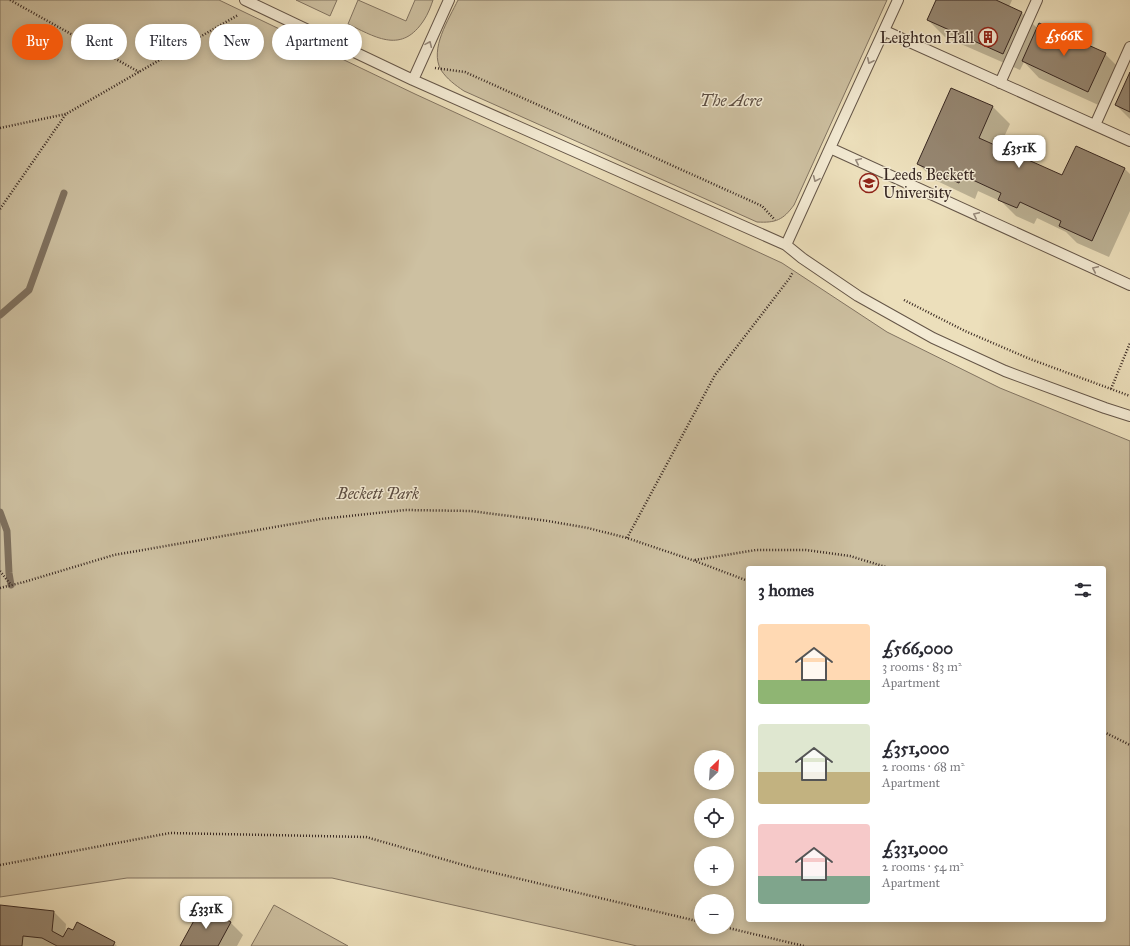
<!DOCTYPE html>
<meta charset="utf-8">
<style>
:root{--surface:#fff;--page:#f7f7f7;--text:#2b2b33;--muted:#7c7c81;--accent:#ea580c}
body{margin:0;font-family:"IM FELL Great Primer",serif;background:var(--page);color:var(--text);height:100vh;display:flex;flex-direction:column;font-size:15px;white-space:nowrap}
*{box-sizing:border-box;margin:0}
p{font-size:13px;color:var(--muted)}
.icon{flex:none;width:22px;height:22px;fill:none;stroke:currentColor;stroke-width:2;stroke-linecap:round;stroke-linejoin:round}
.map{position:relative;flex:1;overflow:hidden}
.drawer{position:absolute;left:746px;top:566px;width:360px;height:356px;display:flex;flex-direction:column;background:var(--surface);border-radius:4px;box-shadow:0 2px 10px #0003}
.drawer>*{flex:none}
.top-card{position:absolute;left:12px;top:24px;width:380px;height:36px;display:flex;gap:8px}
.needle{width:26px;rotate:25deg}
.controls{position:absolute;left:694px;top:750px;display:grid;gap:8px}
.controls a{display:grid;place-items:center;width:40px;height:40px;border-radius:50%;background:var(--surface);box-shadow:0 2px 10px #0003;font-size:20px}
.price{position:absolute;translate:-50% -34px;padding:0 9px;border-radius:8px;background:#fff;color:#222;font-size:13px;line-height:26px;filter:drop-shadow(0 1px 2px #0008)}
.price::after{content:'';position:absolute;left:50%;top:24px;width:12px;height:9px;margin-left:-6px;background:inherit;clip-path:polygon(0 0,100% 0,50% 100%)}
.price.selected{background:var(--accent);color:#fff}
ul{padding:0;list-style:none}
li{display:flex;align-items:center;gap:12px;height:100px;padding:0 12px}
li span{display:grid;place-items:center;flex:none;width:112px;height:80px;border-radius:4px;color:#555}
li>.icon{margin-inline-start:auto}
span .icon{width:48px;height:48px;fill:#fffc;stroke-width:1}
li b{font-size:17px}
h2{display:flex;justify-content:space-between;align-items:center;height:48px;padding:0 12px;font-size:17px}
.chip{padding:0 14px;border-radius:18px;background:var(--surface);box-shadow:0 2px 10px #0003;font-size:14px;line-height:36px}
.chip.selected{background:var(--accent);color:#fff}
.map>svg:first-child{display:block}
.green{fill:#cdc0a1;stroke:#827462;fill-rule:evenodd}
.shadow{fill:#0003}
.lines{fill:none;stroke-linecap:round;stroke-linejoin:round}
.stream{stroke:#7f715f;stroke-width:7}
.building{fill:#968772;stroke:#382822}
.service-casing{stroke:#655648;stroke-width:12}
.path{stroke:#382822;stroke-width:2.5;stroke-dasharray:1 2;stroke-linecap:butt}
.service{stroke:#f3ead3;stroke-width:10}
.oneway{stroke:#96897a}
.labels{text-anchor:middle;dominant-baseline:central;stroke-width:3;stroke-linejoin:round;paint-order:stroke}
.poi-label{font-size:16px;fill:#382822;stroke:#f3ead3;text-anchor:end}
.park-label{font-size:16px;font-style:italic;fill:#5d4e42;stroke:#f3ead3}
</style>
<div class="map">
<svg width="1130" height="946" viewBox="0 0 1130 946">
<rect width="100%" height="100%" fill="#ecdfbb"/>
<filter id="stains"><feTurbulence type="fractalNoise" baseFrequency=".005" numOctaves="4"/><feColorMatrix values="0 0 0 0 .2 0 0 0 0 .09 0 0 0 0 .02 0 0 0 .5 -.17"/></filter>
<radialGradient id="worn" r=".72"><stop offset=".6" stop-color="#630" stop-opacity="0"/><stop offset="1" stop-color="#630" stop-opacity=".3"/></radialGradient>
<!-- green -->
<path class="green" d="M0,0H219L415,94L782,263L887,332L1000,388L1130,441V946H637L332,878H127L0,897ZM748,568H1104V920H748ZM701,757H727V783H701ZM701,805H727V831H701ZM701,853H727V879H701ZM701,901H727V927H701Z
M296,0H337L330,16Z
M358,0L406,21L415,0H433C431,6 428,14 424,20C402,54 377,38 348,24Z
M458,0H887L794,205C783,220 776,223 757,222L464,91C455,85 447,79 441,70C429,49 449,19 458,0Z
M274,905L348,946H251Z"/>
<!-- shadow -->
<path class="shadow" d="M937,0H1012L1009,7L1021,12L1038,29L1105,54L1122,71L1105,108L1039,78L1024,62L1020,70L945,37L928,20Z
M1130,74V119L1116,105Z
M952,89L993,107L1010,124L999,148L1063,177L1125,169L1130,174V211L1109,257L1077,243L1066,232L1037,218L1034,224L1016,216L1002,202L978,191L975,199L935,180L918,164Z
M0,906L54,912L66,924L65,936L114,943L117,946H0Z
M203,907L231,923L243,935L237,946H181Z"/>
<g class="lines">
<!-- stream -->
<path class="stream" d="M0,315L29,290L64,193
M0,512L7,531L9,573L11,585"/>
</g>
<!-- building -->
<path class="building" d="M936,0H996L1022,12L1003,54L927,20Z
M1039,23L1106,53L1088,92L1022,61Z
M1130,72V112L1115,105Z
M951,88L993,106L979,138L1062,175L1076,146L1125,168L1092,241L1059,226L1061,221L1020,202L1017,208L998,200L1001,193L962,175L959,183L917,164Z
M0,905L54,911L52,931L63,937L68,928L73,930L77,922L115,942L113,946H57L42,938L23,936L22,946H0Z
M202,906L231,922L218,946H180Z"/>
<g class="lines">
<defs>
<path id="service" d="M245,0L413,80L786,245L802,258L858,296L933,338L1005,371L1105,408L1130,416
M885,31L1130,141
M413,80L449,0
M1000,83L1037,0
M1095,125L1130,47
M830,148L1130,285
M786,245L830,148L898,0"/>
</defs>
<!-- service casing -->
<use href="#service" class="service-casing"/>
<!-- path -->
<path class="path" d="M10,0L139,72
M435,68L465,72L762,206L775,220
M0,128L66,114
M0,209L66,114L238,15
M904,300L965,331L1030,359L1130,396
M1111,389L1130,343
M627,538L715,375L789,279L793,272
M695,560L756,550H806L850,556L889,568
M0,571L11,585
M0,588L24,582L114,555L321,519L405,510L471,511L548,521L588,528L627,538L695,561L748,581
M1104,732L1130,745
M0,865L170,833L366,837L474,868L701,922
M724,927L804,946"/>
<!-- service -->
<use href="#service" class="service"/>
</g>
<!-- one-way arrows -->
<defs><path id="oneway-chevron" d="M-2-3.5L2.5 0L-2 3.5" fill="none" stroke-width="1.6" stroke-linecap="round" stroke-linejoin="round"/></defs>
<g class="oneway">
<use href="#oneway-chevron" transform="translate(429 44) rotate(-66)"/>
<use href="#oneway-chevron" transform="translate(870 61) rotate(115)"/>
<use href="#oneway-chevron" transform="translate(858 161) rotate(-155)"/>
<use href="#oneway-chevron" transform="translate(816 179) rotate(114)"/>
<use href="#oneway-chevron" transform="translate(976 215) rotate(-155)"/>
<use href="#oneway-chevron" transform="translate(1095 269) rotate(-155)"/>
</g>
<!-- icons -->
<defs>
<symbol id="building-ring" viewBox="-11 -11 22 22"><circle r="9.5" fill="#f3ead3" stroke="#8f2418" stroke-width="1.5"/><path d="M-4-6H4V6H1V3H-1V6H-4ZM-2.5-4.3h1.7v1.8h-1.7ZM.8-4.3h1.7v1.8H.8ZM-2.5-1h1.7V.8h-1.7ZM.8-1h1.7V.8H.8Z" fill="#8f2418"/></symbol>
<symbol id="university-ring" viewBox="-11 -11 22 22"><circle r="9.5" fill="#f3ead3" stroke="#8f2418" stroke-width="1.5"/><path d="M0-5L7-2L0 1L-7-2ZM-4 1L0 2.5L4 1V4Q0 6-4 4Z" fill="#8f2418"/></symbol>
</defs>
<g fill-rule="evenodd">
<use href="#building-ring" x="977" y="26" width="22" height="22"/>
<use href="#university-ring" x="858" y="172" width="22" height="22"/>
</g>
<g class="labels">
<!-- poi labels -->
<g class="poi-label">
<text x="974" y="37">Leighton Hall</text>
<text x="883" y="174" text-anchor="start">Leeds Beckett<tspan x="883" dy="18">University</tspan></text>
</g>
<!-- park labels -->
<g class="park-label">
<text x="731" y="100">The Acre</text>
<text x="378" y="493">Beckett Park</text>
</g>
</g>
<rect width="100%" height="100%" filter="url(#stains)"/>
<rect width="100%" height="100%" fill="url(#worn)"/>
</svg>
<div class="controls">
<a><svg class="needle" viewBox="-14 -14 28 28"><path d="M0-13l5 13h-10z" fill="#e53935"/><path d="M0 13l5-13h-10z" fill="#7c7c81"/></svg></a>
<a><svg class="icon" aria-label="locate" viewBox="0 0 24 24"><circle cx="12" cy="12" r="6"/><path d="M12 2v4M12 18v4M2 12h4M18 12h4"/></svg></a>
<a>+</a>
<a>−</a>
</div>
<b class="price selected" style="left:1064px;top:57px">£566K</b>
<b class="price" style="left:1019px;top:169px">£351K</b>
<b class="price" style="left:206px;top:930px">£331K</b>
<div class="top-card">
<a class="chip selected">Buy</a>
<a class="chip">Rent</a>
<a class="chip">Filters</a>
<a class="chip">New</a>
<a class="chip">Apartment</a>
</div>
<section class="drawer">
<h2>3 homes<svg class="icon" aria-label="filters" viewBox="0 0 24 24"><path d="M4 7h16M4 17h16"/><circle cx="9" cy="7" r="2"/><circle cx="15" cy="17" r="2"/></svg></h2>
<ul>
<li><span style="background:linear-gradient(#ffd9b3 70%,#8fb573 0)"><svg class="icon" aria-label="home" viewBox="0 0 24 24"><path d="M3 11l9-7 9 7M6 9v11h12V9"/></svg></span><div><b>£566,000</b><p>3 rooms · 83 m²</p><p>Apartment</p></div></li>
<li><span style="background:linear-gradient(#dfe7d0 60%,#c2b280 0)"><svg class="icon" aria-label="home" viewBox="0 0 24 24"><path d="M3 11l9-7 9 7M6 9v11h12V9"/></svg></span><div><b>£351,000</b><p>2 rooms · 68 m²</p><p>Apartment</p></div></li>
<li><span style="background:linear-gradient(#f6c9c9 65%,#7fa58c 0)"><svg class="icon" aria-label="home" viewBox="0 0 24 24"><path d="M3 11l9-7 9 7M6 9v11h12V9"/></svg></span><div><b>£331,000</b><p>2 rooms · 54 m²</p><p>Apartment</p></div></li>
</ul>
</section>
</div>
